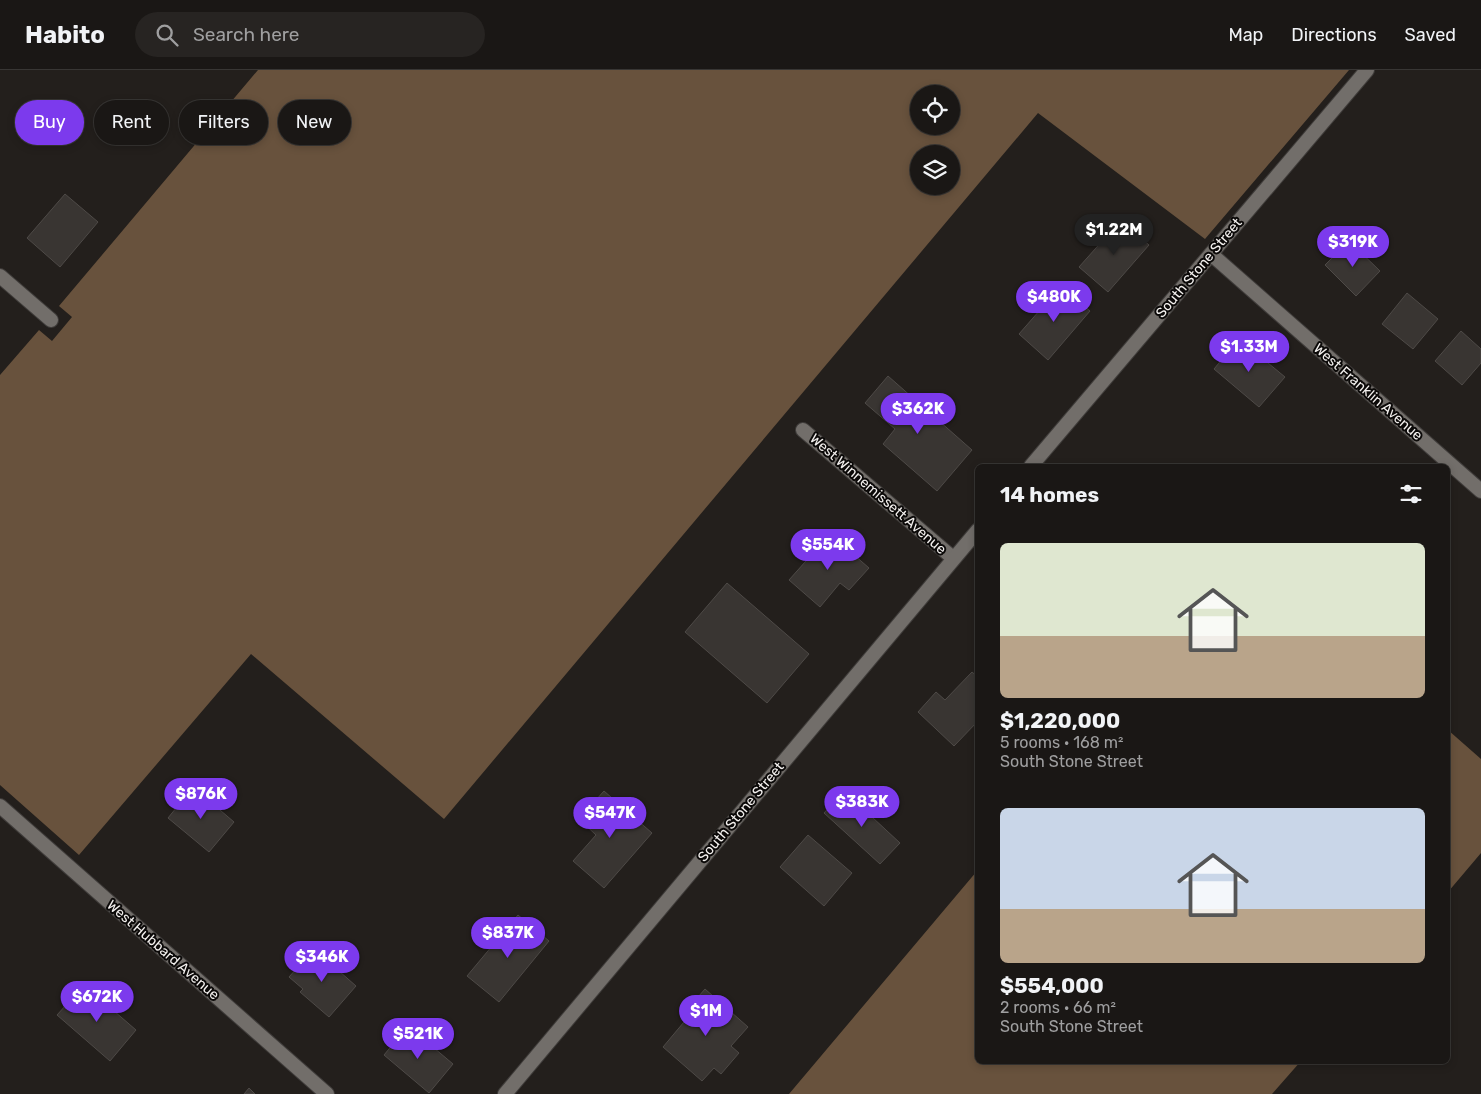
<!DOCTYPE html>
<meta charset="utf-8">
<style>
:root{--surface:#1a1715;--page:#272422;--text:#f1f3f6;--muted:#9f9fa0;--line:#383634;--accent:#7c3aed}
body{margin:0;font-family:Rubik,sans-serif;background:var(--page);color:var(--text);height:100vh;display:flex;flex-direction:column;font-size:19px;white-space:nowrap}
*{box-sizing:border-box;margin:0}
p{font-size:16px;color:var(--muted)}
.icon{flex:none;width:28px;height:28px;fill:none;stroke:currentColor;stroke-width:2;stroke-linecap:round;stroke-linejoin:round}
.map{position:relative;flex:1;overflow:hidden}
.drawer{position:absolute;left:975px;top:394px;width:475px;height:600px;display:flex;flex-direction:column;background:var(--surface);border-radius:8px;box-shadow:0 2px 8px #0003,0 0 0 1px var(--line)}
.drawer>*{flex:none}
.guide{position:absolute;left:15px;top:30px;width:475px;height:45px;display:flex;gap:10px}
.tools{position:absolute;left:910px;top:15px;display:grid;gap:10px}
.tools a{display:grid;place-items:center;width:50px;height:50px;border-radius:50%;background:var(--surface);box-shadow:0 2px 8px #0003,0 0 0 1px var(--line);font-size:25px}
.price{position:absolute;translate:-50% -42px;padding:0 11px;border-radius:18px;background:var(--accent);color:#fff;font-size:16px;line-height:32px;filter:drop-shadow(0 1px 2px #0008)}
.price::after{content:'';position:absolute;left:50%;top:30px;width:15px;height:11px;margin-left:-8px;background:inherit;clip-path:polygon(0 0,100% 0,50% 100%)}
.price.selected{background:#222;color:#fff}
ul{padding:0;list-style:none}
li{display:grid;align-content:center;gap:10px;height:265px;padding:0 25px}
li span{display:grid;place-items:center;height:155px;border-radius:8px;color:#555}
li>.icon{margin-inline-start:auto}
span .icon{width:90px;height:90px;fill:#fffc;stroke-width:1}
li b{font-size:21px}
h2{display:flex;justify-content:space-between;align-items:center;height:60px;padding:0 25px;font-size:21px}
.tag{padding:0 18px;border-radius:22px;background:var(--surface);box-shadow:0 2px 8px #0003,0 0 0 1px var(--line);font-size:18px;line-height:45px}
.tag.selected{background:var(--accent);color:#fff}
header{display:flex;align-items:center;gap:30px;box-sizing:border-box;height:70px;padding:0 25px;background:var(--surface);border-bottom:1px solid var(--line)}
header strong{font-size:24px}
nav{display:flex;gap:28px;margin-inline-start:auto;font-size:18px}
.search{width:350px;height:45px;background:var(--page);display:flex;align-items:center;gap:12px;box-sizing:border-box;padding:0 18px;border-radius:28px;color:var(--muted);font-size:19px}
.map>svg:first-child{display:block}
.forest{fill:#68523d;fill-rule:evenodd}
.building{fill:#393532;stroke:#4e4a47}
.lines{fill:none;stroke-linecap:round;stroke-linejoin:round}
.minor-casing{stroke:#3f3c3a;stroke-width:16}
.tertiary-casing{stroke:#3f3c3a;stroke-width:16}
.minor{stroke:#726e6a;stroke-width:14}
.tertiary{stroke:#726e6a;stroke-width:14}
.labels{text-anchor:middle;dominant-baseline:central;stroke-width:4;stroke-linejoin:round;paint-order:stroke}
.street-label{font-size:14px;fill:#f4f1ef;stroke:#0b0908}
</style>
<header>
<strong>Habito</strong>
<div class="search"><svg class="icon" aria-label="search" viewBox="0 0 24 24"><circle cx="10" cy="10" r="6"/><path d="M15 15l6 6"/></svg>Search here</div>
<nav><a>Map</a><a>Directions</a><a>Saved</a></nav>
</header>
<div class="map">
<svg width="1481" height="1024" viewBox="0 0 1481 1024">
<rect width="100%" height="100%" fill="#231f1c"/>
<!-- forest -->
<path class="forest" d="M258,0H1349L1205,169L1038,43L444,749L251,584L79,785L0,715V305L39,260L52,271L72,247L59,236ZM919,24H951V56H919ZM919,84H951V116H919Z
M1448,660L1481,689V783L1448,822Z
M977,801L978,991H1301L1272,1024H789Z"/>
<!-- building -->
<path class="building" d="M65,124L98,152L60,197L27,168Z
M1121,150L1149,175L1108,222L1079,197Z
M1349,171L1380,201L1356,226L1325,195Z
M1061,216L1090,241L1048,290L1019,264Z
M1407,223L1438,249L1413,279L1382,254Z
M1461,261L1481,279V293L1462,315L1435,291Z
M1239,269L1285,307L1259,337L1214,299Z
M888,306L972,380L937,421L883,374L895,359L865,333Z
M830,464L869,498L849,520L840,513L820,537L789,510Z
M727,513L809,584L767,633L685,562Z
M972,602L978,607V651L954,676L918,642L936,622L945,630Z
M193,717L234,752L209,782L168,748Z
M604,721L652,763L604,818L573,791L596,765L579,749Z
M844,721L900,773L880,794L824,743Z
M808,765L852,803L824,836L780,797Z
M518,845L549,871L499,932L467,906Z
M314,879L356,916L329,947L300,922L303,919L289,907Z
M84,915L136,960L110,991L57,945Z
M705,919L748,957L731,976L739,983L721,1004L714,998L702,1011L663,977L689,946L685,942Z
M408,956L453,994L429,1023L384,985Z
M249,1018L255,1024H244Z"/>
<g class="lines">
<defs>
<path id="minor" d="M1211,184L1481,421
M0,206L51,250
M803,360L953,488
M0,736L327,1024"/>
<path id="tertiary" d="M1031,396L1367,0
M505,1024L978,460"/>
</defs>
<!-- minor casing -->
<use href="#minor" class="minor-casing"/>
<!-- tertiary casing -->
<use href="#tertiary" class="tertiary-casing"/>
<!-- minor -->
<use href="#minor" class="minor"/>
<!-- tertiary -->
<use href="#tertiary" class="tertiary"/>
</g>
<g class="labels">
<!-- street labels -->
<g class="street-label">
<text transform="translate(1199 198) rotate(-50)">South Stone Street</text>
<text transform="translate(1368 322) rotate(41)">West Franklin Avenue</text>
<text transform="translate(878 424) rotate(41)">West Winnemissett Avenue</text>
<text transform="translate(741 742) rotate(-50)">South Stone Street</text>
<text transform="translate(163 880) rotate(41)">West Hubbard Avenue</text>
</g>
</g>
</svg>
<div class="tools">
<a><svg class="icon" aria-label="locate" viewBox="0 0 24 24"><circle cx="12" cy="12" r="6"/><path d="M12 2v4M12 18v4M2 12h4M18 12h4"/></svg></a>
<a><svg class="icon" aria-label="layers" viewBox="0 0 24 24"><path d="M12 4l9 5-9 5-9-5zM3 14l9 5 9-5"/></svg></a>
</div>
<b class="price selected" style="left:1114px;top:186px">$1.22M</b>
<b class="price" style="left:1353px;top:198px">$319K</b>
<b class="price" style="left:1054px;top:253px">$480K</b>
<b class="price" style="left:1249px;top:303px">$1.33M</b>
<b class="price" style="left:918px;top:365px">$362K</b>
<b class="price" style="left:828px;top:501px">$554K</b>
<b class="price" style="left:201px;top:750px">$876K</b>
<b class="price" style="left:862px;top:758px">$383K</b>
<b class="price" style="left:610px;top:769px">$547K</b>
<b class="price" style="left:508px;top:889px">$837K</b>
<b class="price" style="left:322px;top:913px">$346K</b>
<b class="price" style="left:97px;top:953px">$672K</b>
<b class="price" style="left:706px;top:967px">$1M</b>
<b class="price" style="left:418px;top:990px">$521K</b>
<div class="guide">
<a class="tag selected">Buy</a>
<a class="tag">Rent</a>
<a class="tag">Filters</a>
<a class="tag">New</a>
</div>
<section class="drawer">
<h2>14 homes<svg class="icon" aria-label="filters" viewBox="0 0 24 24"><path d="M4 7h16M4 17h16"/><circle cx="9" cy="7" r="2"/><circle cx="15" cy="17" r="2"/></svg></h2>
<ul>
<li><span style="background:linear-gradient(#dfe7d0 60%,#b9a48a 0)"><svg class="icon" aria-label="home" viewBox="0 0 24 24"><path d="M3 11l9-7 9 7M6 9v11h12V9"/></svg></span><div><b>$1,220,000</b><p>5 rooms · 168 m²</p><p>South Stone Street</p></div></li>
<li><span style="background:linear-gradient(#c9d6e8 65%,#b9a48a 0)"><svg class="icon" aria-label="home" viewBox="0 0 24 24"><path d="M3 11l9-7 9 7M6 9v11h12V9"/></svg></span><div><b>$554,000</b><p>2 rooms · 66 m²</p><p>South Stone Street</p></div></li>
</ul>
</section>
</div>
